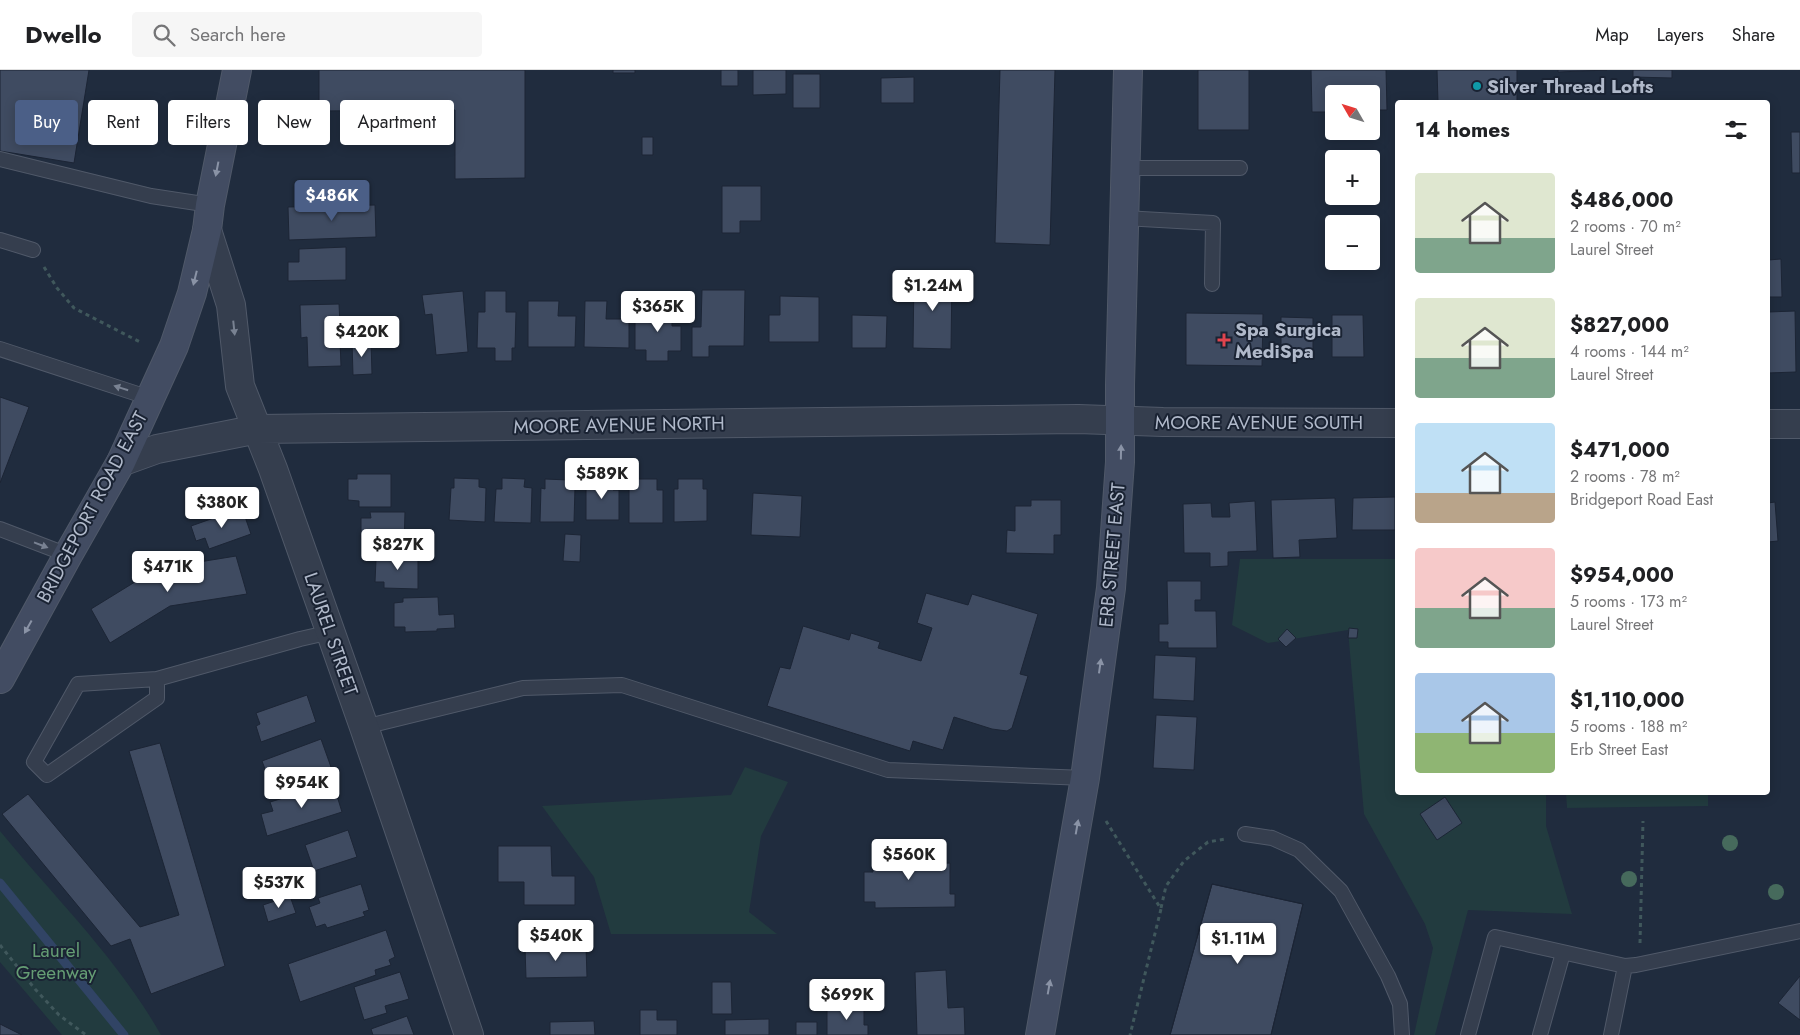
<!DOCTYPE html>
<meta charset="utf-8">
<style>
:root{--surface:#fff;--page:#f6f6f6;--text:#202124;--muted:#757577;--line:#e0e0e0;--accent:#4b5f87}
body{margin:0;font-family:Jost,sans-serif;background:var(--page);color:var(--text);height:100vh;display:flex;flex-direction:column;font-size:19px;white-space:nowrap}
*{box-sizing:border-box;margin:0}
p{font-size:16px;color:var(--muted)}
.icon{flex:none;width:28px;height:28px;fill:none;stroke:currentColor;stroke-width:2;stroke-linecap:round;stroke-linejoin:round}
.map{position:relative;flex:1;overflow:hidden}
.drawer{position:absolute;left:1395px;top:30px;width:375px;height:695px;display:flex;flex-direction:column;background:var(--surface);border-radius:5px;box-shadow:0 2px 12px #0003}
.drawer>*{flex:none}
.top-card{position:absolute;left:15px;top:30px;width:475px;height:45px;display:flex;gap:10px}
.needle{width:32px;rotate:309deg}
.controls{position:absolute;left:1325px;top:15px;display:grid;gap:10px}
.controls a{display:grid;place-items:center;width:55px;height:55px;border-radius:5px;background:var(--surface);box-shadow:0 2px 12px #0003;font-size:25px}
.price{position:absolute;translate:-50% -42px;padding:0 11px;border-radius:5px;background:#fff;color:#222;font-size:16px;line-height:32px;filter:drop-shadow(0 1px 2px #0008)}
.price::after{content:'';position:absolute;left:50%;top:30px;width:15px;height:11px;margin-left:-8px;background:inherit;clip-path:polygon(0 0,100% 0,50% 100%)}
.price.on{background:var(--accent);color:#fff}
ul{padding:0;list-style:none}
li{display:flex;align-items:center;gap:15px;height:125px;padding:0 20px}
li span{display:grid;place-items:center;flex:none;width:140px;height:100px;border-radius:5px;color:#555}
li>.icon{margin-inline-start:auto}
span .icon{width:60px;height:60px;fill:#fffc;stroke-width:1}
li b{font-size:21px}
h2{display:flex;justify-content:space-between;align-items:center;height:60px;padding:0 20px;font-size:21px}
.chip{padding:0 18px;border-radius:5px;background:var(--surface);box-shadow:0 2px 12px #0003;font-size:18px;line-height:45px}
.chip.on{background:var(--accent);color:#fff}
header{display:flex;align-items:center;gap:30px;box-sizing:border-box;height:70px;padding:0 25px;background:var(--surface);border-bottom:1px solid var(--line)}
header strong{font-size:24px}
nav{display:flex;gap:28px;margin-inline-start:auto;font-size:18px}
.search{width:350px;height:45px;background:var(--page);display:flex;align-items:center;gap:12px;box-sizing:border-box;padding:0 18px;border-radius:5px;color:var(--muted);font-size:19px}
.map>svg:first-child{display:block}
.green{fill:#223b3f}
.lines{fill:none;stroke-linecap:round;stroke-linejoin:round}
.stream{stroke:#314465;stroke-width:9}
.building{fill:#3f4b61;stroke:#1c2535}
.lane-casing{stroke:#505969;stroke-width:16}
.street-casing{stroke:#505969;stroke-width:30}
.secondary-casing{stroke:#505969;stroke-width:30}
.path{stroke:#40585c;stroke-width:3;stroke-dasharray:4 4;stroke-linecap:butt}
.lane{stroke:#353e4e;stroke-width:14}
.street{stroke:#353e4e;stroke-width:28}
.secondary{stroke:#424c62;stroke-width:28}
.tree{fill:#466a5c}
.oneway{fill:#8a93a6}
.oneway2{fill:#798292}
.culture-dot{fill:#0f9aa8;stroke:#1a2333;stroke-width:2}
.health-dot{fill:#e0444e;stroke:#1a2333;stroke-width:2}
.labels{text-anchor:middle;dominant-baseline:central;stroke-width:4;stroke-linejoin:round;paint-order:stroke}
.poi-label{font-size:19px;font-weight:bold;fill:#b0b9ca;stroke:#1a2333;text-anchor:start}
.street-label{font-size:19px;fill:#b0b9ca;stroke:#1a2333}
.park-label{font-size:19px;fill:#659d74;stroke:#1a2333}
</style>
<header>
<strong>Dwello</strong>
<div class="search"><svg class="icon" aria-label="search" viewBox="0 0 24 24"><circle cx="10" cy="10" r="6"/><path d="M15 15l6 6"/></svg>Search here</div>
<nav><a>Map</a><a>Layers</a><a>Share</a></nav>
</header>
<div class="map">
<svg width="1800" height="965" viewBox="0 0 1800 965">
<rect width="100%" height="100%" fill="#202c3e"/>
<!-- green -->
<path class="green" d="M1240,489H1397L1398,722L1546,723V756L1572,844L1468,840L1435,965H1414L1433,878L1425,854L1364,744L1348,560L1268,573L1232,555Z
M745,697L788,712L761,766L749,842L777,864H611L594,807L542,736L731,725Z
M1566,723H1708V736L1567,738Z
M0,761C55,828 118,889 161,965H62L0,892Z"/>
<g class="lines">
<!-- stream -->
<path class="stream" d="M0,813L124,965"/>
</g>
<!-- building -->
<path class="building" d="M0,0H89L74,93L0,81Z
M319,0H525V108L455,109V40L319,41Z
M613,0H635V3H613Z
M721,0H738V16H721Z
M753,0H786V24L753,25Z
M1000,0H1055L1050,175L995,173Z
M1198,0H1249V60H1198Z
M1311,0H1386L1387,40H1371V24H1334V42H1312Z
M1437,0H1517V32H1438Z
M1558,0H1607L1558,2Z
M1633,0H1672V8L1633,7Z
M793,4H820V38H793Z
M914,7V33H881V8Z
M1791,62H1800V103H1792Z
M642,67H653V85H642Z
M722,116H761V151H740V163H722Z
M375,135L376,167L289,170L288,137Z
M346,177V210L288,211V192H299V179Z
M1781,189L1782,227H1768V190Z
M914,206H952L951,279L913,278Z
M702,220H745L744,276H709V287H692V257H701Z
M463,221L468,282L436,285L432,244L425,245L422,225Z
M485,221H506V242H516L515,278H512V291H495V278H477L478,242H485Z
M780,226L819,227V272H769V245H780Z
M528,231H559L558,246H576L575,277H528Z
M585,231H607L606,249H629V278L584,277Z
M651,233H667V238H676V252L672,251V256H681V281H668V291H646V280H635V246H651Z
M339,234L340,255H347L348,269L340,270L341,296L308,297L307,267L301,268L300,235Z
M1795,241L1796,302L1768,303V242Z
M1186,243L1263,244L1262,296L1186,295Z
M852,245L887,246L886,278H852Z
M1332,245H1363L1364,287H1332Z
M1281,247L1313,248V287H1281Z
M371,271L372,304L353,305L352,272Z
M0,327L29,337L0,413Z
M357,404H391V437H359V431L348,430V409H357Z
M591,407H613V420H619V450H586V419H591Z
M454,408L479,409V417L486,418L485,452L449,450L451,418H454Z
M502,408L525,409L524,417L532,418L531,453L494,452L496,419H502Z
M545,409L568,410V418H575L574,452H540L541,418L545,419Z
M634,409H657V420H663V453H629V418H634Z
M678,409H703V419H707V451L674,452V419H678Z
M753,423L802,426L800,467L751,465Z
M1395,427V460H1352L1353,428Z
M1335,428L1337,468L1299,470L1300,487L1273,488L1271,430Z
M1031,430H1061V465H1054V484L1006,483L1007,460L1015,461V436H1031Z
M1255,431L1257,481L1228,482V496L1210,497V483H1184L1183,434L1211,433L1212,447H1230L1229,433Z
M1775,432L1778,471L1768,472V433Z
M242,438L251,464L209,479L205,468L196,471L191,456Z
M370,442H405L404,476H370V469H361V448H371Z
M565,464L581,465L580,492L563,491Z
M384,483L418,484V519L384,518V512H375L376,490L384,489Z
M236,486L247,524L170,536L110,573L91,539L156,499Z
M1167,511H1201V530H1195V541H1216L1217,578H1168V572H1159V554H1168Z
M926,523L968,535L972,524L1038,544L1020,604L1028,606L1012,658L1007,661L992,659L954,647L943,680L913,671L910,681L767,636L780,597L790,599L803,556L849,570L851,563L880,572L878,578L921,591L932,558L917,553Z
M438,527L439,545L454,544L455,558L437,559V561L405,562V557H394V533L403,532V528Z
M1349,558L1358,559L1357,568H1348Z
M1287,559L1296,568L1286,577L1278,569Z
M1155,585L1196,587L1194,631L1153,629Z
M307,625L316,652L261,672L256,656L260,654L256,643Z
M1156,645L1197,647L1194,700L1153,698Z
M321,669L331,697L324,700V705L288,719L283,706L269,710L262,691Z
M160,673L225,896L151,924L130,869L111,876L2,744L28,724L140,857L179,845L129,681Z
M333,713L342,742L267,766L261,744L273,741L270,732Z
M1445,727L1462,753L1437,770L1420,744Z
M348,760L357,787L314,801L305,775Z
M892,772H924V794L950,793V824H955V837L875,838V832H864V802H873L872,795H892Z
M498,776H551L552,806H575V835H524V812H498Z
M361,814L369,840L363,842L365,846L327,858L325,854L316,857L309,837L320,833L318,828Z
M1212,814L1303,834L1271,965H1170Z
M1212,814L1303,834L1271,965H1170Z
M290,826L296,843L268,852L263,835Z
M386,860L395,887L389,890L391,895L375,900L376,905L300,932L288,894Z
M586,876L587,907L526,908L525,878Z
M946,900L948,938L964,937L965,965H917L915,902Z
M400,902L409,929L385,936L387,943L364,950L354,917Z
M1800,906V950L1778,933Z
M712,912H731L732,944H712Z
M834,935H864V955H868V965H827V939H834Z
M640,940H657V950H677V965H640Z
M407,946L414,965H373L371,959Z
M769,949V965H725V950Z
M594,951L595,965H550V952Z
M796,952H817V965H796Z
M0,954L22,965H0Z"/>
<g class="lines">
<defs>
<path id="lane" d="M0,89L151,126L210,135
M1126,98H1240
M1124,148L1213,153L1212,214
M0,170L33,180
M0,279L150,328
M0,459L68,485
M157,609V628L47,705L34,692L78,614L157,609L300,569L331,562
M364,657L523,618L622,615L888,700L1085,708
M1245,764L1272,768L1299,780L1341,821L1388,906L1400,934L1402,965
M1468,965L1495,867L1625,896L1636,895L1800,861
M1540,965L1563,883
M1611,965L1625,896"/>
<path id="street" d="M207,160L231,235L240,316L273,399L364,657L469,965
M1768,354H1800
M121,392L157,379L258,359L1078,349L1163,352L1398,353"/>
<path id="secondary" d="M0,609L68,485L121,392L174,276L192,223L207,160L210,135L237,0
M1040,965L1085,708L1111,518L1120,392V315L1128,0"/>
</defs>
<!-- lane casing -->
<use href="#lane" class="lane-casing"/>
<!-- street casing -->
<use href="#street" class="street-casing"/>
<!-- secondary casing -->
<use href="#secondary" class="secondary-casing"/>
<!-- path -->
<path class="path" d="M44,197L57,218L74,238L140,272
M1106,751L1161,839L1130,965
M1161,838L1166,816L1184,791L1208,772L1225,769
M1640,873L1643,751
M0,875L35,919L59,945L86,965"/>
<!-- lane -->
<use href="#lane" class="lane"/>
<!-- street -->
<use href="#street" class="street"/>
<!-- secondary -->
<use href="#secondary" class="secondary"/>
</g>
<!-- trees -->
<g class="tree">
<circle cx="1730" cy="773" r="8"/>
<circle cx="1629" cy="809" r="8"/>
<circle cx="1776" cy="822" r="8"/>
</g>
<!-- one-way arrows -->
<defs><path id="oneway-solid" d="M-6-.8H1V-3.2L6.5 0L1 3.2V.8H-6Z" transform="scale(1.25)"/></defs>
<g class="oneway">
<use href="#oneway-solid" transform="translate(217 99) rotate(101)"/>
<use href="#oneway-solid" transform="translate(195 208) rotate(104)"/>
<use href="#oneway-solid" transform="translate(1121 382) rotate(-89)"/>
<use href="#oneway-solid" transform="translate(28 557) rotate(119)"/>
<use href="#oneway-solid" transform="translate(1100 596) rotate(-82)"/>
<use href="#oneway-solid" transform="translate(1077 757) rotate(-80)"/>
<use href="#oneway-solid" transform="translate(1049 917) rotate(-80)"/>
</g>
<g class="oneway2">
<use href="#oneway-solid" transform="translate(234 258) rotate(84)"/>
<use href="#oneway-solid" transform="translate(121 318) rotate(-162)"/>
<use href="#oneway-solid" transform="translate(41 475) rotate(21)"/>
</g>
<!-- markers -->
<circle class="culture-dot" cx="1477" cy="16" r="5"/>
<path class="health-dot" d="M1221.5 262.5h5v5h5v5h-5v5h-5v-5h-5v-5h5z"/>
<g class="labels">
<!-- poi labels -->
<g class="poi-label">
<text x="1487" y="16">Silver Thread Lofts</text>
<text x="1235" y="259">Spa Surgica<tspan x="1235" dy="22">MediSpa</tspan></text>
</g>
<!-- street labels -->
<g class="street-label">
<text x="1259" y="352">MOORE AVENUE SOUTH</text>
<text transform="translate(619 355) rotate(-1)">MOORE AVENUE NORTH</text>
<text transform="translate(92 437) rotate(-62)">BRIDGEPORT ROAD EAST</text>
<text transform="translate(1112 485) rotate(-85)">ERB STREET EAST</text>
<text transform="translate(331 564) rotate(71)">LAUREL STREET</text>
</g>
<!-- park labels -->
<g class="park-label">
<text x="56" y="880">Laurel<tspan x="56" dy="22">Greenway</tspan></text>
</g>
</g>
</svg>
<div class="controls">
<a><svg class="needle" viewBox="-14 -14 28 28"><path d="M0-13l5 13h-10z" fill="#e53935"/><path d="M0 13l5-13h-10z" fill="#757577"/></svg></a>
<a>+</a>
<a>−</a>
</div>
<b class="price on" style="left:332px;top:152px">$486K</b>
<b class="price" style="left:933px;top:242px">$1.24M</b>
<b class="price" style="left:658px;top:263px">$365K</b>
<b class="price" style="left:362px;top:288px">$420K</b>
<b class="price" style="left:602px;top:430px">$589K</b>
<b class="price" style="left:222px;top:459px">$380K</b>
<b class="price" style="left:398px;top:501px">$827K</b>
<b class="price" style="left:168px;top:523px">$471K</b>
<b class="price" style="left:302px;top:739px">$954K</b>
<b class="price" style="left:909px;top:811px">$560K</b>
<b class="price" style="left:279px;top:839px">$537K</b>
<b class="price" style="left:556px;top:892px">$540K</b>
<b class="price" style="left:1238px;top:895px">$1.11M</b>
<b class="price" style="left:847px;top:951px">$699K</b>
<div class="top-card">
<a class="chip on">Buy</a>
<a class="chip">Rent</a>
<a class="chip">Filters</a>
<a class="chip">New</a>
<a class="chip">Apartment</a>
</div>
<section class="drawer">
<h2>14 homes<svg class="icon" aria-label="filters" viewBox="0 0 24 24"><path d="M4 7h16M4 17h16"/><circle cx="9" cy="7" r="2"/><circle cx="15" cy="17" r="2"/></svg></h2>
<ul>
<li><span style="background:linear-gradient(#dfe7d0 65%,#7fa58c 0)"><svg class="icon" aria-label="home" viewBox="0 0 24 24"><path d="M3 11l9-7 9 7M6 9v11h12V9"/></svg></span><div><b>$486,000</b><p>2 rooms · 70 m²</p><p>Laurel Street</p></div></li>
<li><span style="background:linear-gradient(#dfe7d0 60%,#7fa58c 0)"><svg class="icon" aria-label="home" viewBox="0 0 24 24"><path d="M3 11l9-7 9 7M6 9v11h12V9"/></svg></span><div><b>$827,000</b><p>4 rooms · 144 m²</p><p>Laurel Street</p></div></li>
<li><span style="background:linear-gradient(#bfe0f5 70%,#b9a48a 0)"><svg class="icon" aria-label="home" viewBox="0 0 24 24"><path d="M3 11l9-7 9 7M6 9v11h12V9"/></svg></span><div><b>$471,000</b><p>2 rooms · 78 m²</p><p>Bridgeport Road East</p></div></li>
<li><span style="background:linear-gradient(#f6c9c9 60%,#7fa58c 0)"><svg class="icon" aria-label="home" viewBox="0 0 24 24"><path d="M3 11l9-7 9 7M6 9v11h12V9"/></svg></span><div><b>$954,000</b><p>5 rooms · 173 m²</p><p>Laurel Street</p></div></li>
<li><span style="background:linear-gradient(#a9c7e8 60%,#8fb573 0)"><svg class="icon" aria-label="home" viewBox="0 0 24 24"><path d="M3 11l9-7 9 7M6 9v11h12V9"/></svg></span><div><b>$1,110,000</b><p>5 rooms · 188 m²</p><p>Erb Street East</p></div></li>
</ul>
</section>
</div>
